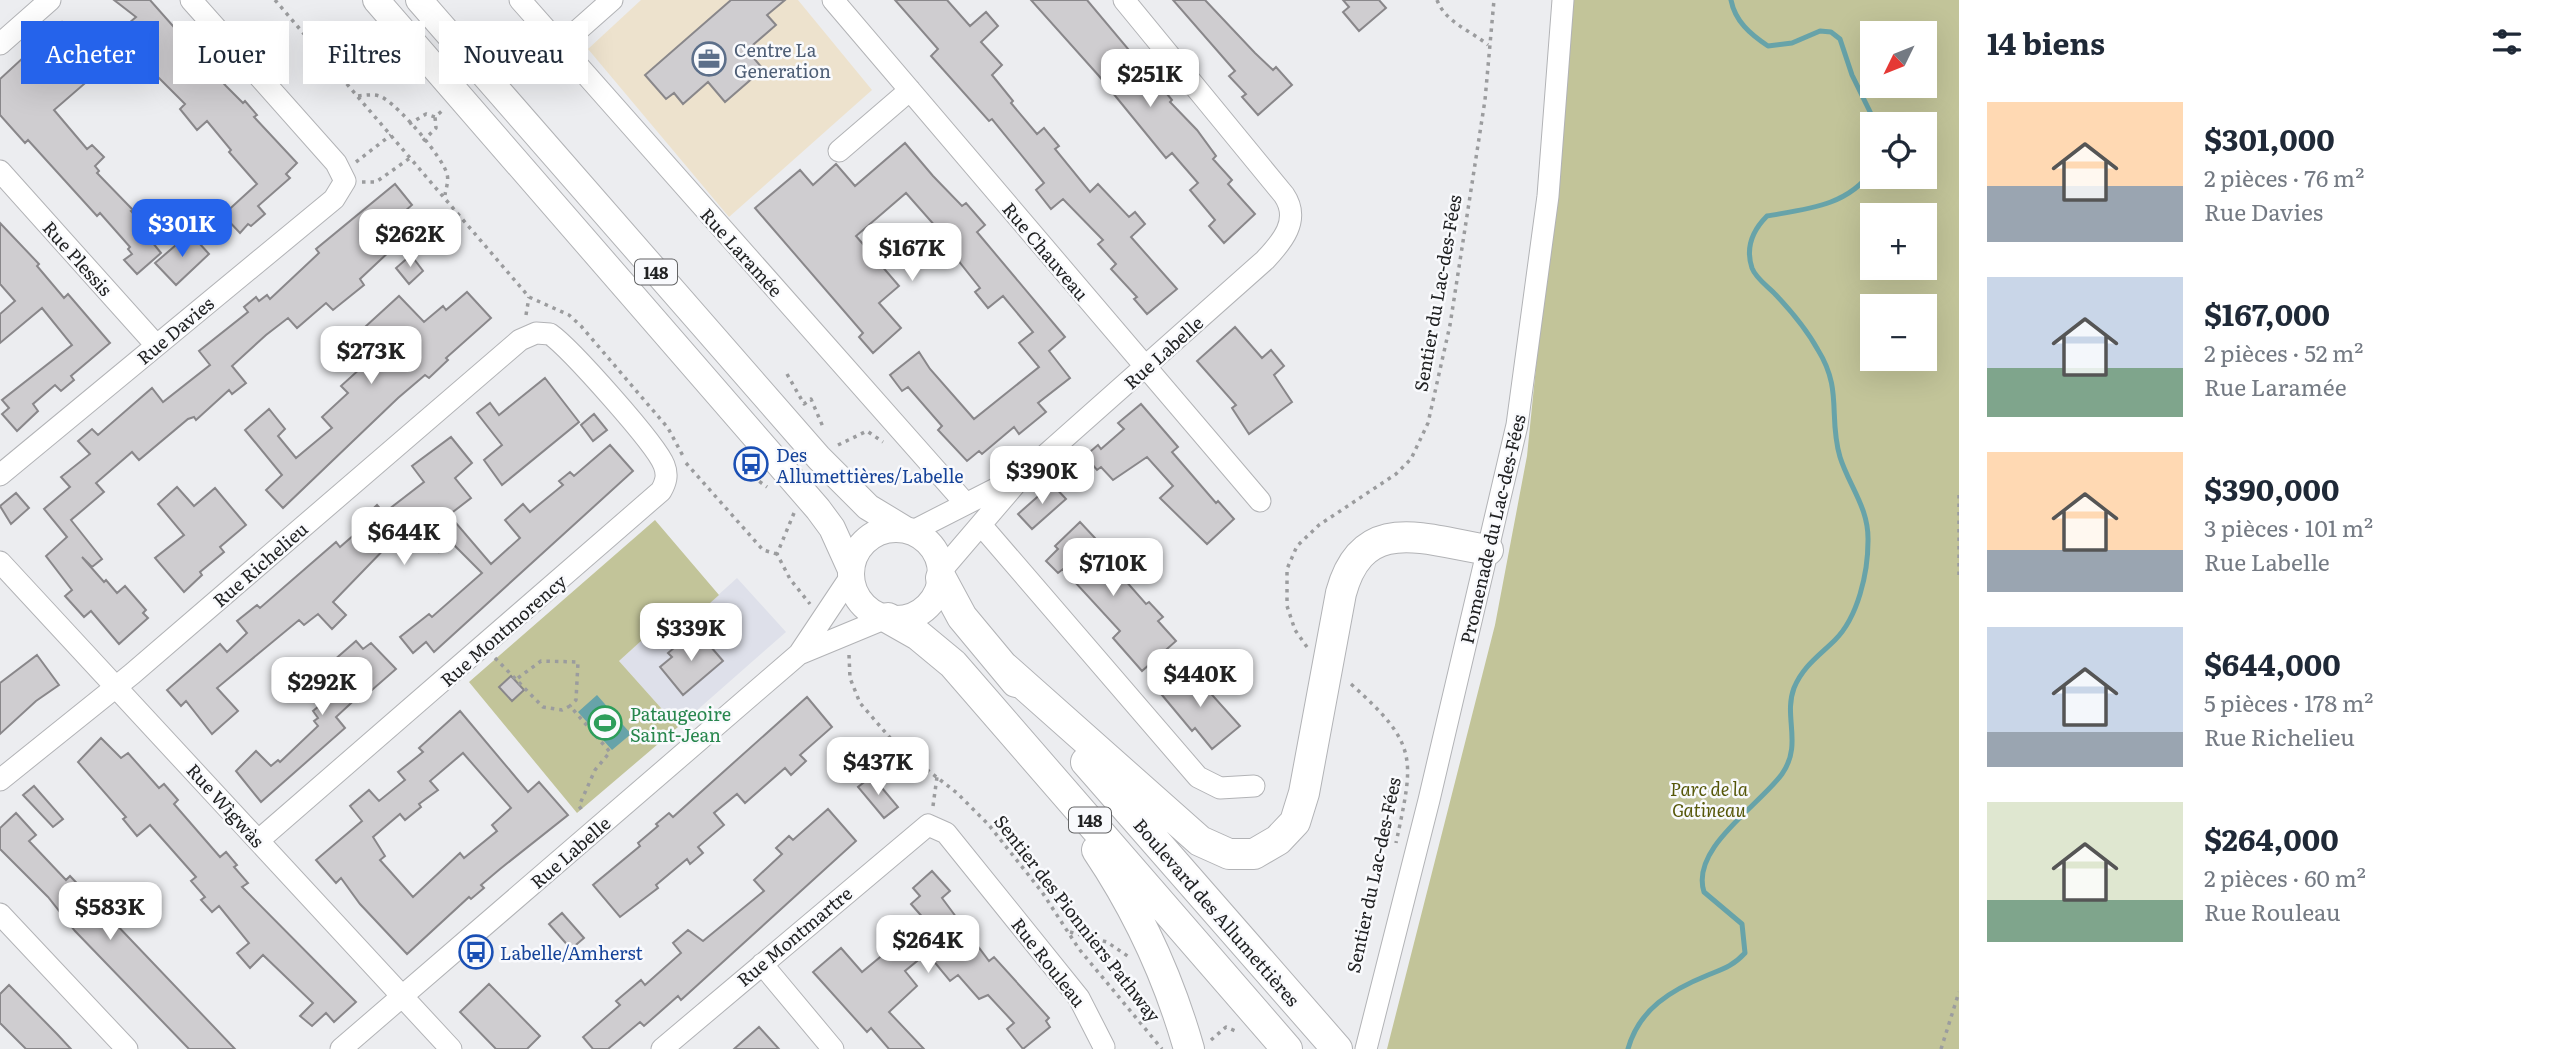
<!DOCTYPE html>
<html lang="fr">
<meta charset="utf-8">
<style>
:root{--surface:#fff;--page:#f2f2f3;--text:#1f2937;--muted:#747a83;--accent:#2563eb}
body{margin:0;font-family:Literata,serif;background:var(--page);color:var(--text);height:100vh;display:flex;flex-direction:column;font-size:26px;white-space:nowrap}
*{box-sizing:border-box;margin:0}
p{font-size:23px;color:var(--muted)}
.icon{flex:none;width:38px;height:38px;fill:none;stroke:currentColor;stroke-width:2;stroke-linecap:round;stroke-linejoin:round}
.map{position:relative;flex:1;overflow:hidden}
.sheet{display:flex;flex-direction:column;background:var(--surface);width:595px}
.sheet>*{flex:none}
.top-card{position:absolute;left:21px;top:21px;width:665px;height:63px;display:flex;gap:14px}
.needle{width:46px;rotate:227deg}
.controls{position:absolute;left:1860px;top:21px;display:grid;gap:14px}
.controls a{display:grid;place-items:center;width:77px;height:77px;border-radius:0px;background:var(--surface);box-shadow:0 7px 28px #0002;font-size:35px}
.price{position:absolute;translate:-50% -60px;padding:0 16px;border-radius:14px;background:#fff;color:#222;font-size:23px;line-height:46px;filter:drop-shadow(0 2px 4px #0008)}
.price::after{content:'';position:absolute;left:50%;top:42px;width:21px;height:16px;margin-left:-10px;background:inherit;clip-path:polygon(0 0,100% 0,50% 100%)}
.price.current{background:var(--accent);color:#fff}
ul{padding:0;list-style:none}
li{display:flex;align-items:center;gap:21px;height:175px;padding:0 28px}
li span{display:grid;place-items:center;flex:none;width:196px;height:140px;border-radius:0px;color:#555}
li>.icon{margin-inline-start:auto}
span .icon{width:84px;height:84px;fill:#fffc;stroke-width:1}
li b{font-size:30px}
h2{display:flex;justify-content:space-between;align-items:center;height:84px;padding:0 28px;font-size:30px}
.chip{padding:0 24px;border-radius:0px;background:var(--surface);box-shadow:0 7px 28px #0002;font-size:24px;line-height:63px}
.chip.current{background:var(--accent);color:#fff}
main{display:flex;flex:1;min-height:0}
.map>svg:first-child{display:block}
.commercial{fill:#ede2cd}
.built{fill:#dee0ea}
.green{fill:#c2c499;fill-rule:evenodd}
.water{fill:#67a3a9}
.lines{fill:none;stroke-linecap:round;stroke-linejoin:round}
.stream{stroke:#67a3a9;stroke-width:5}
.building{fill:#cfcdd0;stroke:#89878a;stroke-width:2;fill-rule:evenodd}
.minor-casing{stroke:#b2b3b6;stroke-width:23}
.major-casing{stroke:#b2b3b6;stroke-width:28}
.highway-casing{stroke:#b2b3b6;stroke-width:32}
.path{stroke:#9b9c9e;stroke-width:3.5;stroke-dasharray:3.5 5;stroke-linecap:butt}
.minor{stroke:#fff;stroke-width:21}
.major{stroke:#fff;stroke-width:26}
.highway{stroke:#fff;stroke-width:30}
.labels{text-anchor:middle;dominant-baseline:central;stroke-width:5;stroke-linejoin:round;paint-order:stroke}
.shield{fill:#f9fafd;stroke:#626364;stroke-width:2}
.shield-label{font-size:16px;font-weight:bold;fill:#212223}
.service-label{font-size:18px;fill:#4e5e75;stroke:#f9fafd;text-anchor:start}
.street-label{font-size:18px;fill:#212223;stroke:#f9fafd}
.transit-label{font-size:18px;fill:#164399;stroke:#f9fafd;text-anchor:start}
.leisure-label{font-size:18px;fill:#27864d;stroke:#f9fafd;text-anchor:start}
.park-label{font-size:18px;font-style:italic;fill:#565709;stroke:#f9fafd}
</style>
<main>
<div class="map">
<svg width="1959" height="1049" viewBox="0 0 1959 1049">
<rect width="100%" height="100%" fill="#ecedf0"/>
<!-- commercial -->
<path class="commercial" d="M641,0H798L872,90L729,217L588,49Z"/>
<!-- built -->
<path class="built" d="M737,578L786,632L678,727L619,661L652,631L664,644Z"/>
<!-- green -->
<path class="green" d="M1573,0H1959V1049H1387L1495,625L1527,456ZM1872,33H1925V86H1872ZM1872,124H1925V177H1872ZM1872,215H1925V268H1872ZM1872,306H1925V359H1872Z
M655,520L719,595L664,644L652,631L619,661L678,727L577,813L469,682Z"/>
<!-- water -->
<path class="water" d="M597,695L631,734L612,750L578,712Z"/>
<g class="lines">
<!-- stream -->
<path class="stream" d="M1731,0C1735,21 1750,34 1768,46L1792,43L1820,31L1831,32L1840,39L1852,75L1876,124
M1628,1049C1639,1009 1671,990 1708,975C1723,969 1733,966 1745,953L1742,924L1704,892C1690,848 1759,806 1782,774C1803,744 1783,717 1794,688C1803,666 1820,655 1835,640C1858,617 1868,573 1868,541C1869,508 1849,486 1840,457C1828,417 1843,390 1818,350C1807,330 1792,312 1776,295C1769,287 1756,279 1752,268C1745,247 1753,230 1767,216C1807,209 1847,206 1872,171"/>
</g>
<!-- building -->
<path class="building" d="M114,0H150L226,86L243,103L245,101L257,115L254,117L297,163L286,174L290,178L258,206L265,214L251,226L248,224L240,233L223,215L257,184L229,152L231,150L207,121L197,130L180,109L185,104L138,57L143,53L122,29L136,17Z
M731,0H785L767,15L776,25L747,50L763,69L725,102L708,82L683,104L674,93L666,99L645,75Z
M895,0H947L970,26L986,12L998,26L981,42L1002,65L992,75L1013,101L1011,103L1037,134L1044,128L1059,146L1055,149L1090,192L1098,184L1129,217L1135,212L1145,224L1131,237L1177,289L1147,314L1134,299L1137,297L1111,269L1116,264L1098,244L1103,240L1063,199L1051,209L1036,190L1044,183L992,119L989,121L931,56L938,49Z
M1031,0H1087L1129,50L1125,53L1154,87L1158,83L1172,100L1170,102L1197,130L1216,156L1213,159L1232,180L1228,184L1255,214L1224,243L1209,226L1215,220L1190,190L1198,183L1172,153L1166,158L1099,76Z
M1173,0H1205L1255,53L1273,70L1276,67L1292,85L1258,115L1242,97L1246,94L1229,76L1235,71Z
M1343,0H1379L1386,8L1359,31L1343,12L1349,7Z
M62,22L85,46L71,58L91,78L54,110L87,149L92,145L104,157L95,166L99,171L97,173L133,210L131,211L137,218L135,221L161,253L137,274L124,260L132,254L128,249L130,247L100,213L97,216L28,140L25,143L0,115V79Z
M905,143L933,176L962,206L966,203L985,225L977,232L1065,337L1049,351L1070,378L1038,403L1046,412L1019,434L1014,427L982,454L979,451L967,461L938,430L942,426L908,387L902,391L890,375L919,352L930,369L974,419L1039,367L1019,343L1033,332L1003,296L988,308L975,292L980,288L934,230L937,228L906,193L856,236L899,286L879,303L901,328L873,353L859,337L863,333L755,208L800,170L813,185L836,164L855,186Z
M395,184L412,205L381,232L392,249L360,279L364,285L333,310L326,303L297,328L288,318L266,335L232,366L246,383L232,394L229,390L196,420L194,417L188,419L139,460L132,452L96,483L104,492L71,520L102,559L92,567L82,557L104,582L106,580L117,593L125,586L146,610L143,613L148,618L119,644L91,611L84,617L65,596L72,590L46,556L67,537L44,509L70,487L61,477L90,454L78,441L92,429L98,435L152,388L163,402L210,365L199,351L248,312L244,307L256,297L259,301L267,295L270,299L319,253L316,249Z
M0,223L39,264L37,266L64,298L68,294L110,343L71,376L74,380L61,391L55,385L33,404L38,411L17,431L2,414L9,408L2,400L72,345L42,308L0,343V314L15,301L0,284Z
M190,233L209,254L176,285L155,263Z
M411,255L423,271L409,284L396,268Z
M467,292L491,318L446,358L448,360L429,378L425,375L398,398L283,508L266,490L282,475L245,430L269,409L285,429L278,436L296,458L332,428L322,417L348,393L341,386L372,358L354,337L399,296L424,322L443,306L446,310Z
M1235,327L1262,358L1271,350L1284,366L1274,375L1292,402L1249,434L1232,408L1236,405L1197,361Z
M545,378L579,422L502,485L484,460L502,445L477,413L490,403L499,415Z
M1141,404L1178,447L1172,452L1216,503L1218,501L1234,519L1207,544L1160,498L1173,486L1147,457L1113,480L1101,467L1097,470L1085,456L1098,445L1101,449L1124,429L1118,423Z
M594,414L607,430L593,441L581,425Z
M451,437L472,463L455,478L471,498L449,515L491,564L520,538L505,520L523,504L530,512L563,485L559,481L570,472L574,476L610,445L633,471L434,652L426,642L413,653L400,637L429,614L432,617L482,573L450,541L439,552L423,533L403,549L394,539L333,602L346,615L332,629L318,614L304,625L299,620L217,688L238,711L212,734L186,701L181,706L167,690L220,644L227,652L247,633L237,621L257,605L260,608L336,542L340,547L370,521L365,516L377,505L384,513L424,482L412,466Z
M1052,484L1066,499L1032,529L1018,514Z
M177,487L194,506L215,488L246,525L220,547L224,552L200,572L202,575L184,592L155,558L184,535L158,504Z
M16,493L29,508L11,524L0,506Z
M1080,522L1095,538L1088,546L1106,567L1110,563L1146,604L1149,602L1163,617L1158,621L1176,641L1142,671L1113,638L1120,631L1063,569L1058,573L1046,561L1058,549L1055,546Z
M699,633L723,661L683,695L660,667L672,657L668,653L682,641L686,645Z
M356,641L363,649L371,643L396,669L364,697L361,694L336,717L345,728L261,802L236,771L256,751L271,766L278,760L280,762L318,726L314,721L318,718L313,711L330,697L322,687L328,682L325,679L338,667L333,661Z
M37,655L59,685L36,701L0,734V683Z
M1194,667L1208,683L1204,686L1240,726L1212,749L1195,728L1192,731L1162,695Z
M511,676L524,690L512,701L499,687Z
M807,697L832,727L800,755L806,761L791,775L785,768L745,803L737,794L714,813L724,825L698,847L703,853L690,864L687,859L656,885L658,888L620,917L593,885L640,846L638,843L658,826L656,824L669,813L673,817Z
M460,711L528,792L539,782L568,815L500,869L481,885L484,888L471,899L469,897L407,954L360,904L341,878L336,883L316,860L362,821L350,806L369,790L379,801L405,780L398,772L423,752L419,748ZM463,753L511,808L492,825L497,831L464,858L460,853L413,897L380,860L385,856L373,837L400,814L405,820L421,807L419,804L438,790L430,781Z
M101,738L121,758L128,753L159,788L164,784L178,800L174,804L220,857L226,852L237,865L234,867L248,883L242,887L356,1002L334,1022L326,1013L312,1026L300,1016L313,1003L263,955L250,968L237,953L249,943L219,906L212,912L201,900L205,897L191,881L196,877L150,825L137,836L123,819L126,817L78,762Z
M872,776L898,807L884,818L858,787Z
M34,786L63,819L53,827L23,795Z
M828,809L856,841L681,1000L678,996L644,1026L640,1022L608,1049H593L583,1037L620,1005L616,1001L641,980L645,985L681,953L673,943L688,930L703,941L764,891L754,880L782,854L776,848L789,836L793,840Z
M16,813L36,835L29,841L66,880L70,876L235,1049H189L75,931L48,897L0,849V828Z
M932,871L950,891L942,898L989,961L994,957L1049,1018L1046,1021L1050,1027L1023,1049L1007,1029L1014,1023L988,995L979,999L958,975L950,981L927,953L905,971L917,986L889,1012L924,1049H889L871,1028L867,1032L813,972L841,948L862,972L925,920L911,904L920,896L913,888Z
M562,913L584,938L571,949L549,924Z
M489,984L540,1036L527,1049H496L460,1012Z
M9,985L57,1034L71,1049H26L0,1023V994Z
M759,1027L779,1049H734Z"/>
<g class="lines">
<defs>
<path id="minor" d="M520,0L966,504
M833,0L1260,501
M0,44L50,0
M560,46L612,0
M839,151L910,90
M0,171L156,345
M0,475L334,199L345,181L336,163L191,0
M981,525L1198,777L1220,788L1254,786
M911,532L1013,480
M0,562L451,1049
M941,571L1024,474L1265,260C1282,242 1301,220 1284,195L1124,0
M799,654L886,618
M0,780L132,674L520,340L536,333L550,334C570,348 656,444 664,465C668,475 666,482 661,491L259,840
M0,914L127,1049
M762,964L833,1049
M341,1049L799,654L851,576
M662,1049L928,825L946,833L1079,998L1104,1047
M1366,1049L1429,800L1517,425L1548,196L1563,0"/>
<path id="major" d="M376,0L818,509L832,528L851,570
M419,0L819,458L868,507L906,530
M851 574a45 45 0 1 1 90 0a45 45 0 1 1-90 0Z"/>
<path id="highway" d="M941,578L962,617L1016,682
M888,618L918,635L953,664L1287,1049
M1004,667L1200,841L1229,854H1254L1278,840L1295,822L1304,793L1341,593C1363,512 1425,540 1488,550
M1086,762L1337,1049
M1097,850C1138,911 1169,979 1189,1049"/>
</defs>
<!-- minor casing -->
<use href="#minor" class="minor-casing"/>
<!-- major casing -->
<use href="#major" class="major-casing"/>
<!-- highway casing -->
<use href="#highway" class="highway-casing"/>
<!-- path -->
<path class="path" d="M275,0L529,297L569,315L581,326L668,428L683,456
M1437,0C1446,23 1470,30 1488,45
M533,43L526,49L537,62
M515,77L537,62L551,78L560,72
M358,96C368,95 377,93 385,99C401,109 442,156 447,174C449,181 446,188 445,195
M409,124L426,114L435,117L443,110
M423,141L436,128L435,117
M356,162L391,135
M362,182H376L410,158
M526,315L529,297
M787,374L804,404L811,399L823,427
M838,445L867,431L883,442
M686,463L763,550L777,554
M750,465L745,471L767,487
M1959,495V575
M794,513L777,554L790,579L810,604
M1307,647L1295,630L1287,606V569L1297,546L1319,525L1396,474L1411,459L1428,423L1450,325L1485,100L1494,0
M849,655L850,678L860,703L898,747L957,793L988,824L1042,892L1079,949L1162,1049
M495,658L543,707L562,710L570,706L610,752L595,770L579,806L584,813
M518,678L541,661L578,662L576,700L570,706
M1351,684C1419,745 1414,758 1396,843
M933,806L937,777
M1070,932L1107,942L1129,957
M1211,1040L1226,1027L1238,1032
M1941,1049L1959,992"/>
<!-- minor -->
<use href="#minor" class="minor"/>
<!-- major -->
<use href="#major" class="major"/>
<!-- highway -->
<use href="#highway" class="highway"/>
</g>
<!-- icons -->
<defs>
<symbol id="office-ring" viewBox="-11 -11 22 22"><circle r="9.5" fill="#f9fafd" stroke="#5c6f8a" stroke-width="1.5"/><path d="M-6-3h4V-5.5h4V-3h4V5H-6ZM-1-4.5V-3h2v-1.5ZM-6 0V1H6V0Z" fill="#5c6f8a"/></symbol>
<symbol id="bus-ring" viewBox="-11 -11 22 22"><circle r="9.5" fill="#f9fafd" stroke="#1a4fb4" stroke-width="1.5"/><path d="M-5-6H5V4H4V6H2V4H-2V6H-4V4H-5ZM-3.5-4V0h7V-4ZM-3.5 1.2v1.5H-2V1.2ZM2 1.2v1.5H3.5V1.2Z" fill="#1a4fb4"/></symbol>
<symbol id="stadium-ring" viewBox="-11 -11 22 22"><circle r="9.5" fill="#f9fafd" stroke="#2e9e5b" stroke-width="1.5"/><path d="M0-5a6.5 5 0 1 0 0 10a6.5 5 0 1 0 0-10ZM-3.5-1.8h7v3.6h-7Z" fill="#2e9e5b"/></symbol>
</defs>
<g fill-rule="evenodd">
<use href="#office-ring" x="690" y="40" width="38" height="38"/>
<use href="#bus-ring" x="732" y="445" width="38" height="38"/>
<use href="#stadium-ring" x="586" y="704" width="38" height="38"/>
<use href="#bus-ring" x="457" y="933" width="38" height="38"/>
</g>
<g class="labels">
<!-- shield labels -->
<g class="shield">
<rect x="635" y="259.5" width="42" height="25" rx="5"/>
<rect x="1069" y="807.5" width="42" height="25" rx="5"/>
</g>
<g class="shield-label">
<text x="656" y="272">148</text>
<text x="1090" y="820">148</text>
</g>
<!-- service labels -->
<g class="service-label">
<text x="734" y="49">Centre La<tspan x="734" dy="21">Generation</tspan></text>
</g>
<!-- street labels -->
<g class="street-label">
<text transform="translate(1046 251) rotate(50)">Rue Chauveau</text>
<text transform="translate(742 252) rotate(48)">Rue Laramée</text>
<text transform="translate(78 258) rotate(48)">Rue Plessis</text>
<text transform="translate(1437 293) rotate(-80)">Sentier du Lac-des-Fées</text>
<text transform="translate(175 330) rotate(-40)">Rue Davies</text>
<text transform="translate(1163 352) rotate(-42)">Rue Labelle</text>
<text transform="translate(1492 529) rotate(-77)">Promenade du Lac-des-Fées</text>
<text transform="translate(260 564) rotate(-41)">Rue Richelieu</text>
<text transform="translate(503 630) rotate(-41)">Rue Montmorency</text>
<text transform="translate(226 805) rotate(48)">Rue Wìgwàs</text>
<text transform="translate(570 852) rotate(-41)">Rue Labelle</text>
<text transform="translate(1373 875) rotate(-78)">Sentier du Lac-des-Fées</text>
<text transform="translate(1217 912) rotate(49)">Boulevard des Allumettières</text>
<text transform="translate(1078 918) rotate(52)">Sentier des Pionniers Pathway</text>
<text transform="translate(794 936) rotate(-40)">Rue Montmartre</text>
<text transform="translate(1049 962) rotate(52)">Rue Rouleau</text>
</g>
<!-- transit labels -->
<g class="transit-label">
<text x="776" y="454">Des<tspan x="776" dy="21">Allumettières/Labelle</tspan></text>
<text x="500" y="952">Labelle/Amherst</text>
</g>
<!-- leisure labels -->
<g class="leisure-label">
<text x="630" y="713">Pataugeoire<tspan x="630" dy="21">Saint-Jean</tspan></text>
</g>
<!-- park labels -->
<g class="park-label">
<text x="1709" y="788">Parc de la<tspan x="1709" dy="21">Gatineau</tspan></text>
</g>
</g>
</svg>
<div class="controls">
<a><svg class="needle" viewBox="-14 -14 28 28"><path d="M0-13l5 13h-10z" fill="#e53935"/><path d="M0 13l5-13h-10z" fill="#747a83"/></svg></a>
<a><svg class="icon" aria-label="locate" viewBox="0 0 24 24"><circle cx="12" cy="12" r="6"/><path d="M12 2v4M12 18v4M2 12h4M18 12h4"/></svg></a>
<a>+</a>
<a>−</a>
</div>
<b class="price" style="left:1150px;top:109px">$251K</b>
<b class="price current" style="left:182px;top:259px">$301K</b>
<b class="price" style="left:410px;top:269px">$262K</b>
<b class="price" style="left:912px;top:283px">$167K</b>
<b class="price" style="left:371px;top:386px">$273K</b>
<b class="price" style="left:1042px;top:506px">$390K</b>
<b class="price" style="left:404px;top:567px">$644K</b>
<b class="price" style="left:1113px;top:598px">$710K</b>
<b class="price" style="left:691px;top:663px">$339K</b>
<b class="price" style="left:1200px;top:709px">$440K</b>
<b class="price" style="left:322px;top:717px">$292K</b>
<b class="price" style="left:878px;top:797px">$437K</b>
<b class="price" style="left:110px;top:942px">$583K</b>
<b class="price" style="left:928px;top:975px">$264K</b>
<div class="top-card">
<a class="chip current">Acheter</a>
<a class="chip">Louer</a>
<a class="chip">Filtres</a>
<a class="chip">Nouveau</a>
</div>
</div>
<section class="sheet">
<h2>14 biens<svg class="icon" aria-label="filters" viewBox="0 0 24 24"><path d="M4 7h16M4 17h16"/><circle cx="9" cy="7" r="2"/><circle cx="15" cy="17" r="2"/></svg></h2>
<ul>
<li><span style="background:linear-gradient(#ffd9b3 60%,#9aa5b1 0)"><svg class="icon" aria-label="home" viewBox="0 0 24 24"><path d="M3 11l9-7 9 7M6 9v11h12V9"/></svg></span><div><b>$301,000</b><p>2 pièces · 76 m²</p><p>Rue Davies</p></div></li>
<li><span style="background:linear-gradient(#c9d6e8 65%,#7fa58c 0)"><svg class="icon" aria-label="home" viewBox="0 0 24 24"><path d="M3 11l9-7 9 7M6 9v11h12V9"/></svg></span><div><b>$167,000</b><p>2 pièces · 52 m²</p><p>Rue Laramée</p></div></li>
<li><span style="background:linear-gradient(#ffd9b3 70%,#9aa5b1 0)"><svg class="icon" aria-label="home" viewBox="0 0 24 24"><path d="M3 11l9-7 9 7M6 9v11h12V9"/></svg></span><div><b>$390,000</b><p>3 pièces · 101 m²</p><p>Rue Labelle</p></div></li>
<li><span style="background:linear-gradient(#c9d6e8 75%,#9aa5b1 0)"><svg class="icon" aria-label="home" viewBox="0 0 24 24"><path d="M3 11l9-7 9 7M6 9v11h12V9"/></svg></span><div><b>$644,000</b><p>5 pièces · 178 m²</p><p>Rue Richelieu</p></div></li>
<li><span style="background:linear-gradient(#dfe7d0 70%,#7fa58c 0)"><svg class="icon" aria-label="home" viewBox="0 0 24 24"><path d="M3 11l9-7 9 7M6 9v11h12V9"/></svg></span><div><b>$264,000</b><p>2 pièces · 60 m²</p><p>Rue Rouleau</p></div></li>
</ul>
</section>
</main>
